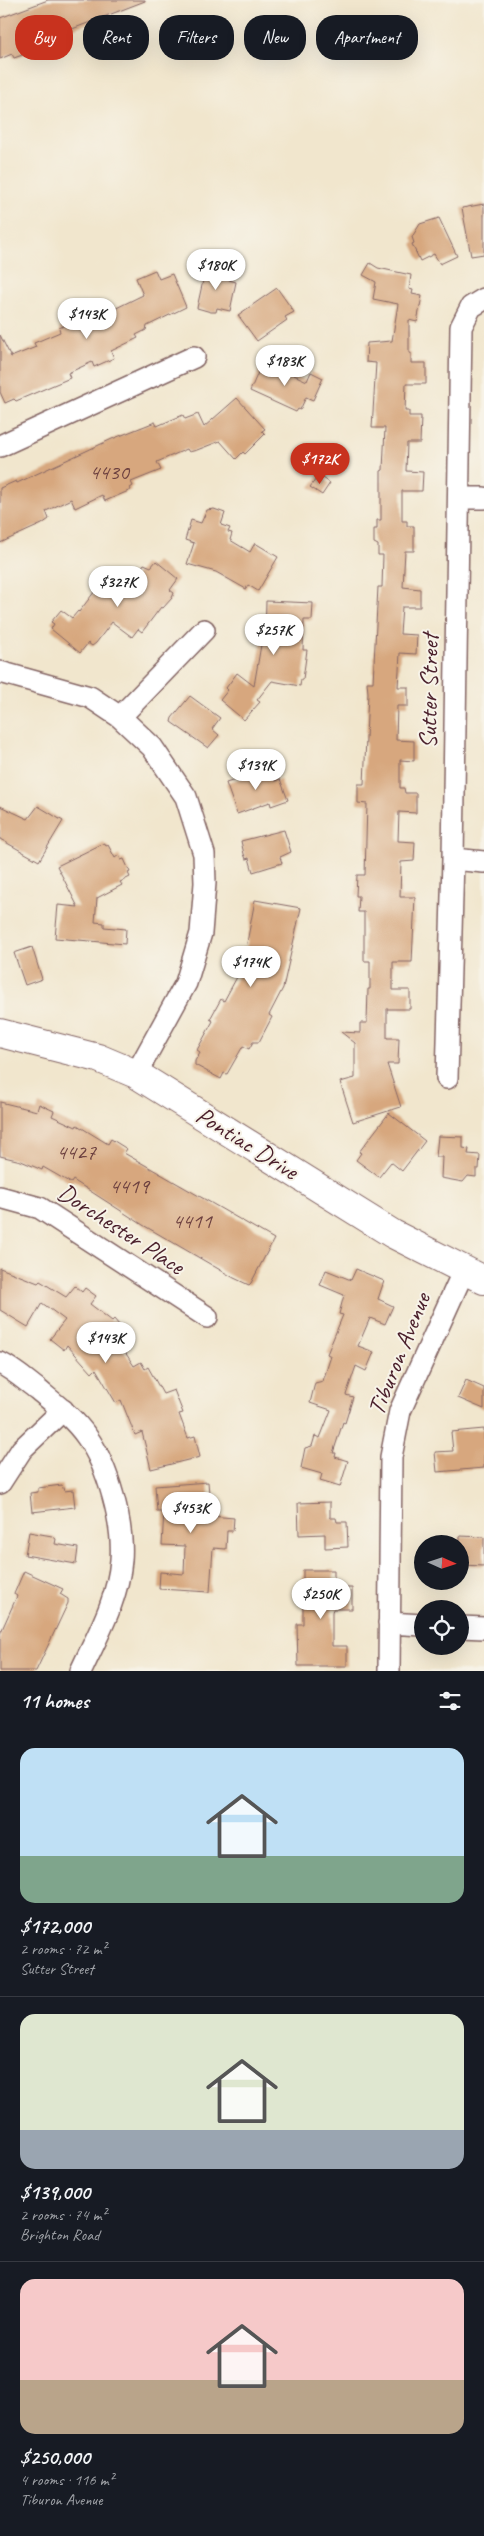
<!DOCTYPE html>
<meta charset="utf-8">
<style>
:root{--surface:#171b24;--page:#242831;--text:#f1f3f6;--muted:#9ea1a6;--line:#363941;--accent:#c8321e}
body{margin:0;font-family:Caveat,sans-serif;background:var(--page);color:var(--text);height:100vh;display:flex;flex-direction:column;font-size:19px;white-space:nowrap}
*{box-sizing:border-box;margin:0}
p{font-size:16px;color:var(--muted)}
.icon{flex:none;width:28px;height:28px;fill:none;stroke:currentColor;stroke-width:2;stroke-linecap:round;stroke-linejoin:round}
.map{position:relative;height:1671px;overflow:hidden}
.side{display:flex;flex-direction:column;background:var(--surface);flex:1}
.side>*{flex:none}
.banner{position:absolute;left:15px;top:15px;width:455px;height:45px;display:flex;gap:10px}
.needle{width:32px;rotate:93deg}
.controls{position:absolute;left:414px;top:1535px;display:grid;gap:10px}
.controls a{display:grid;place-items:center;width:55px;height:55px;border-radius:50%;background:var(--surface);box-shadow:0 5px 20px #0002;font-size:25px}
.price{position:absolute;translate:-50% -42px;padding:0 11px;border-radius:18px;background:#fff;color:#222;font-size:16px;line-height:32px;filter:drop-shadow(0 1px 2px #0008)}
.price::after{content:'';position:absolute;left:50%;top:30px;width:15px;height:11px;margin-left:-8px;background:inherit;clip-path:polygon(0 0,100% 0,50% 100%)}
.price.on{background:var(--accent);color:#fff}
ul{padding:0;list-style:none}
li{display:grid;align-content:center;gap:10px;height:265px;padding:0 20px}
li+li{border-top:1px solid var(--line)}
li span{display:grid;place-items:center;height:155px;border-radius:15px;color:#555}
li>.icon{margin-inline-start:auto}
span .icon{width:90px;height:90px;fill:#fffc;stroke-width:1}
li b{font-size:21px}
h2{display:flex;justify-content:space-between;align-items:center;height:60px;padding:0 20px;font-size:21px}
.chip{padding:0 18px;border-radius:20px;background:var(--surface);box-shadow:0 5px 20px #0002;font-size:18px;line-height:45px}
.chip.on{background:var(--accent);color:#fff}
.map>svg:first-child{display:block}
.building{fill:#d7a77e}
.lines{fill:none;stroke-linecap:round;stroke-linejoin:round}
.minor-casing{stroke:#846564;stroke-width:24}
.secondary-casing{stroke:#846564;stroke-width:30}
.minor{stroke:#fff;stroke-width:21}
.secondary{stroke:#fff;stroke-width:28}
.labels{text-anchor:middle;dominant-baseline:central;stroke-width:4;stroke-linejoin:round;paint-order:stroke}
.number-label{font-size:22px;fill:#6d4140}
.street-label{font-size:25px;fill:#4a1f2b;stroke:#f7f3e8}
</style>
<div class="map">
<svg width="484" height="1671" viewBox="0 0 484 1671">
<rect width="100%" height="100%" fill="#f7f3e8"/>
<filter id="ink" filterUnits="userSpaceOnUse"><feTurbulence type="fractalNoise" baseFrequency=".02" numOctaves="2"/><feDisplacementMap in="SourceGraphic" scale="10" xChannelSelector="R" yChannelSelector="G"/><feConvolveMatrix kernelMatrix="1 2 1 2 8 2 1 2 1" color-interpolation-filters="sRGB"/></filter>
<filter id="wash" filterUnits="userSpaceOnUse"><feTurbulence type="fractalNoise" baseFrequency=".0096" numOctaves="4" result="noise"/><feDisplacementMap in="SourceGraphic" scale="20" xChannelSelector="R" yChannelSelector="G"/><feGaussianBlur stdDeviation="1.12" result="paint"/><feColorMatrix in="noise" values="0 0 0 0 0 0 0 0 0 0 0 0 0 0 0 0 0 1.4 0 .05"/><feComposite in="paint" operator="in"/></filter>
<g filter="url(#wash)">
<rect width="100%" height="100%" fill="#f1e6cd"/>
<g id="blocks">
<!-- building -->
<path class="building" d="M48,0H145V1L67,31V33L60,35L62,41L14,58L12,54L0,59V18Z
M484,204V254L471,256L462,208Z
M439,218L457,256L440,264L434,254L420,261L412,244L414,243L412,237L420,224Z
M370,263L378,268L411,275L409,289L413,290L412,294L422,296L417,322L409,320V353H411V363H426V384H406L405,411H409V416H421L420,443H407L406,471L423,472L422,491H402V521H407V526H414V551H405L403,587L420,589V607H402L400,634L417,635L416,654L400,653L398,687H408V706H397L396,740L414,741V761L400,760V788H404L405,793H416V813L399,812L398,841L415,842L414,861L401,862L400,897H415L412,962H393V990H410V1009H387V1038H399L398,1064H387L401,1107L353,1122L340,1082L355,1078V1043L341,1032L360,1033V1023H367L368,989H370V961H364V912H358L359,896H356L357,875H365L367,804L358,803V784H364L368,693L367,682H373L378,587H382L383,555H378V545L374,543V529H377V520H381V471L383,470L385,428H372L376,363L366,362L367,343L392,341L398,304L373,299L376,282L363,275Z
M206,267L230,273L229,280L236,282L230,311L217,308L216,312H211L197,308Z
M155,270L159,279L172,274L186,307L147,326L146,330L136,335L138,338L111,351L114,358L94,367L92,362L68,373L70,378L16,401L14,399L5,403L0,392V335L11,357L36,347L34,343L60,332L59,328L66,325L64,321L88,310L89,312L93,311L96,318L143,295L136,278Z
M277,288L294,312L285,317L287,320L257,341L238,315Z
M263,361L307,381L311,372L323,378L313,400L306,397L300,410L298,409L296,412L250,391Z
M237,398L265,429L262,431L265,434L245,454L243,452L236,459L220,441L197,450L189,452L187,449L157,462L161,470L131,482L133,486L130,488L131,490L105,501L102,495L75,508L71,499L46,511L49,519L42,524L0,543V488L16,481L17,483L112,439L155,422L157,426L183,415L185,419L198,414L204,427Z
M319,475L330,483L322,495L310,487Z
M214,509L225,513L221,525L230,528L228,532L232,533L230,540L250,552L255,543L278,557L258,591L248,585L246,589L216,572L187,564L194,543L185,540L191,520L201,523L207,510Z
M156,561L178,579L170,590L174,593L172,598L163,608L161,607L142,632L138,629L132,637L112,622L96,643L92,646L88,643L80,653L51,629L54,624L51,622L61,610L72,618L78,611L79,612L98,587L104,592L112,582L124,591L144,564L151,567Z
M266,601L313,603L312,620H304L303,650H307L303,679H301L300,686L272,681L257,700L260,702L244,720L220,700L228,690L226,688L237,673L254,686L262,639H265Z
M190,696L220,718L212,729L219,735L208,748L171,722L172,718Z
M270,769L275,781L280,779L288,800L271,806L270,802L237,814L226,783Z
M0,806L28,819L38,806L63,821L39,861L0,839Z
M284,830L291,852L280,857L282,863L253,872L249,858L246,859L244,854L241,841Z
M104,843L106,846L108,845L115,858L119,855L121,860L124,859L130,872L128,873L130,877L120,882L122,885L97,898L95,922L104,923V927L126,929L125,944L55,938L58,905L78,907L57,866Z
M255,900L301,908L283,988L269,1015L272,1017L259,1042H253L249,1049L243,1046L227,1074L224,1073L221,1079L195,1065V1061L200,1052L197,1050L213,1021L210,1019L221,999L224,1001L243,966L239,965L244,947L246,948Z
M32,947L42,979L25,985L14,953Z
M0,1102L37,1111L39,1104L54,1111L52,1116L76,1127L77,1125L108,1144L111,1139L127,1149L124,1153L274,1239L251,1283L249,1285L234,1278L143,1225L73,1180L71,1183L43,1167L42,1170L21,1161L0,1156Z
M389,1113L425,1141L402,1171L391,1162L379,1177L356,1160L361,1153L359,1152Z
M438,1136L463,1137V1148L469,1149L468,1154L480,1155L479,1169H476V1177L468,1176L463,1182L441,1178L442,1157H436Z
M0,1268L38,1283L40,1281L66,1297L75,1286L82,1292L85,1288L96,1296L90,1304L112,1321L114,1319L130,1338L121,1346L134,1366L141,1362L145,1369L148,1367L163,1394L174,1390L183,1413L179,1414L188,1438L195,1436L200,1457L151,1469L142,1432L135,1435L121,1400L116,1403L96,1369L92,1373L67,1345L64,1350L50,1339L65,1320L42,1303L28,1327L0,1310Z
M356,1269L384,1281L378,1299L393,1306L385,1324L370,1318L358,1346L374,1352L366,1371L356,1366L346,1395L353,1397L345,1423L343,1422L333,1453H336L335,1457L348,1461L340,1487L320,1481L322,1474L301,1468L305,1448L312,1446L315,1436L320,1438L331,1410L310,1403L315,1383L323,1381L331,1356L327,1354L343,1315L339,1314L344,1295L320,1285L326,1270L351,1280Z
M466,1380L484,1388V1409L458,1398Z
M484,1429V1468L437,1472L435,1452L453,1451L451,1432Z
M208,1482L211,1516L234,1518L233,1531H227L226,1549L213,1548L210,1592L159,1589L160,1572L184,1574L185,1546L162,1545L164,1511H157L155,1486Z
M62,1485L64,1491L73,1490L75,1507L32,1512L30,1493L38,1492V1488Z
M330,1502V1518H336L337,1522H347L348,1547L325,1548V1534L299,1535L298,1503Z
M29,1532L52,1536L56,1539L55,1544L78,1548L76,1564L25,1555Z
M460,1536L484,1537V1566L460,1565Z
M303,1570H334V1588H352V1609H333L332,1612V1646H347V1666H298L297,1624H303Z
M24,1571L63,1589L60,1594L68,1599V1603L36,1671H0V1634L17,1596L14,1594Z"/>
</g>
</g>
<g filter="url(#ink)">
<use href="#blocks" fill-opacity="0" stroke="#846564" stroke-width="1"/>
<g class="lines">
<defs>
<path id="minor" d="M0,446L194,357
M460,498H484
M0,672L90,697L120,717L152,747L186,797L204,854L205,883L201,933L186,983L136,1074
M120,717L204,630
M453,859L484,862
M447,1078L453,859L461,327L471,307L484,299
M0,1197L40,1208L207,1317
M0,1363C14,1370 25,1380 37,1389C55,1404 74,1418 87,1437C108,1466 124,1524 121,1560C118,1600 97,1636 81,1671
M0,1483L22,1449L63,1410
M389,1623L422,1625
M460,1627L484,1628
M389,1671L391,1457L400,1411L464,1270"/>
<path id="secondary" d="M0,1033L98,1058L136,1074L393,1234L484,1280"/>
</defs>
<!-- minor casing -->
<use href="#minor" class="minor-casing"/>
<!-- secondary casing -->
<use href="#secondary" class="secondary-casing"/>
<!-- minor -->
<use href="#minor" class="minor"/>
<!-- secondary -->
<use href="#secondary" class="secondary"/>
</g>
</g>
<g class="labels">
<!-- number labels -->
<g class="number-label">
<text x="109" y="472">4430</text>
<text x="76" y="1152">4427</text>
<text x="129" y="1186">4419</text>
<text x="192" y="1221">4411</text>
</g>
<!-- street labels -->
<g class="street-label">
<text transform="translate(429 691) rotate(-89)">Sutter Street</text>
<text transform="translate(247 1143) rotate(32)">Pontiac Drive</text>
<text transform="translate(121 1229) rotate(33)">Dorchester Place</text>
<text transform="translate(399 1354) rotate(-68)">Tiburon Avenue</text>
</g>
</g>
</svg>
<div class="controls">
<a><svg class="needle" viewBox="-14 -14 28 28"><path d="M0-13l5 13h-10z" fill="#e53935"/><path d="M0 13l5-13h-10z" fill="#9ea1a6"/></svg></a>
<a><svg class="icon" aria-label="locate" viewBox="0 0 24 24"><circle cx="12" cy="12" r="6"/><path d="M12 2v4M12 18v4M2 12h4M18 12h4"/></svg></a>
</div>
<b class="price" style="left:216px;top:291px">$180K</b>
<b class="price" style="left:87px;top:340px">$143K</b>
<b class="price" style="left:285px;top:387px">$183K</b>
<b class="price on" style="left:320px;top:485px">$172K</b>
<b class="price" style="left:118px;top:608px">$327K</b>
<b class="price" style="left:274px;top:656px">$257K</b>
<b class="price" style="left:256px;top:791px">$139K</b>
<b class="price" style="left:251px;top:988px">$174K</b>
<b class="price" style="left:106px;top:1364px">$143K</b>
<b class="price" style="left:191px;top:1534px">$453K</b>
<b class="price" style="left:321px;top:1620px">$250K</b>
<div class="banner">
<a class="chip on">Buy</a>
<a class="chip">Rent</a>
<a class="chip">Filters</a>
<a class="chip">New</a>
<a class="chip">Apartment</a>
</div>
</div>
<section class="side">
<h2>11 homes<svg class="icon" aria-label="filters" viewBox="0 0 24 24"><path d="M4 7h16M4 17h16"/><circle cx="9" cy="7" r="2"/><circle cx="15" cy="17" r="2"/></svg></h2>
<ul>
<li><span style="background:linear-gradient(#bfe0f5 70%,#7fa58c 0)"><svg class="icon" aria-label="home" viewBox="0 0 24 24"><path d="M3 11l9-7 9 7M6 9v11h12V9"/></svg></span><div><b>$172,000</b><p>2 rooms · 72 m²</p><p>Sutter Street</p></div></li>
<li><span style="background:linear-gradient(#dfe7d0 75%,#9aa5b1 0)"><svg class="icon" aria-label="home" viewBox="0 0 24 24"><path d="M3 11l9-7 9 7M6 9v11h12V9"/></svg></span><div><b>$139,000</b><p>2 rooms · 74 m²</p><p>Brighton Road</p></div></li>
<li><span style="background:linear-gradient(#f6c9c9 65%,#b9a48a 0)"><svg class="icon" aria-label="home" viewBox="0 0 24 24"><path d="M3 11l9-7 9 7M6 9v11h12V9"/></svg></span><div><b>$250,000</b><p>4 rooms · 116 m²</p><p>Tiburon Avenue</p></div></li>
</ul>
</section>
